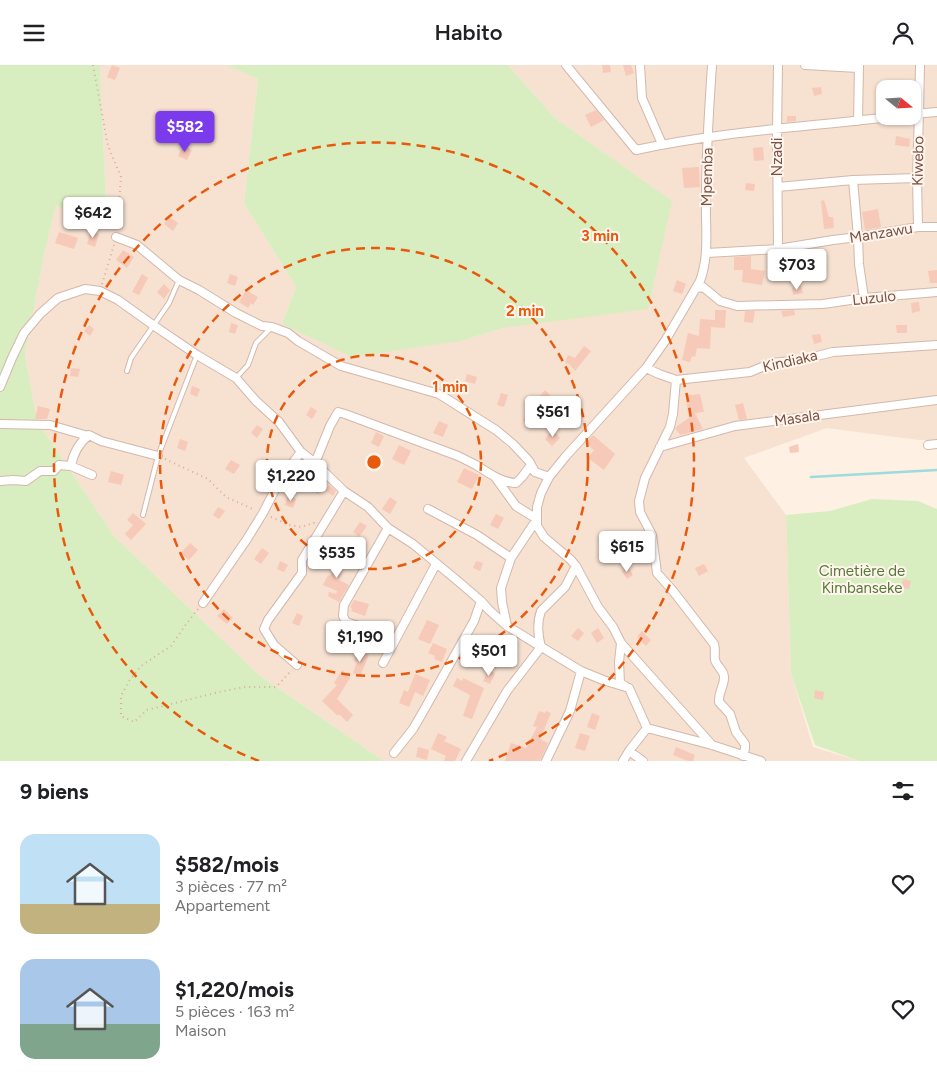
<!DOCTYPE html>
<html lang="fr">
<meta charset="utf-8">
<style>
:root{--surface:#fff;--page:#f6f6f6;--text:#202124;--muted:#757577;--accent:#7c3aed}
body{margin:0;font-family:Figtree,sans-serif;background:var(--page);color:var(--text);height:100vh;display:flex;flex-direction:column;font-size:19px;white-space:nowrap}
*{box-sizing:border-box;margin:0}
p{font-size:16px;color:var(--muted)}
.icon{flex:none;width:28px;height:28px;fill:none;stroke:currentColor;stroke-width:2;stroke-linecap:round;stroke-linejoin:round}
.map{position:relative;height:696px;overflow:hidden}
.drawer{display:flex;flex-direction:column;background:var(--surface);flex:1}
.drawer>*{flex:none}
.needle{width:32px;rotate:108deg}
.tools{position:absolute;left:876px;top:15px;display:grid;gap:10px}
.tools a{display:grid;place-items:center;width:45px;height:45px;border-radius:10px;background:var(--surface);box-shadow:0 1px 4px #0004;font-size:25px}
.price{position:absolute;translate:-50% -42px;padding:0 11px;border-radius:5px;background:#fff;color:#222;font-size:16px;line-height:32px;filter:drop-shadow(0 1px 2px #0008)}
.price::after{content:'';position:absolute;left:50%;top:30px;width:15px;height:11px;margin-left:-8px;background:inherit;clip-path:polygon(0 0,100% 0,50% 100%)}
.price.selected{background:var(--accent);color:#fff}
ul{padding:0;list-style:none}
li{display:flex;align-items:center;gap:15px;height:125px;padding:0 20px}
li span{display:grid;place-items:center;flex:none;width:140px;height:100px;border-radius:15px;color:#555}
li>.icon{margin-inline-start:auto}
span .icon{width:60px;height:60px;fill:#fffc;stroke-width:1}
li b{font-size:21px}
h2{display:flex;justify-content:space-between;align-items:center;height:60px;padding:0 20px;font-size:21px}
header{display:flex;justify-content:space-between;align-items:center;height:65px;padding:0 20px;background:var(--surface);font-size:22px;font-weight:600}
.map>svg:first-child{display:block}
.residential{fill:#f7e1d1;fill-rule:evenodd}
.green{fill:#d9eec0}
.lines{fill:none;stroke-linecap:round;stroke-linejoin:round}
.stream{stroke:#9bdcdd;stroke-width:2.5}
.building{fill:#f7c9b8}
.lane-casing{stroke:#d3b8ab;stroke-width:6}
.street-casing{stroke:#d3b8ab;stroke-width:10}
.path{stroke:#dcab9b;stroke-width:2;stroke-dasharray:1 4;stroke-linecap:butt}
.lane{stroke:#fff;stroke-width:4}
.street{stroke:#fff;stroke-width:8}
.ring{fill:none;stroke:#e8590c;stroke-width:2.5;stroke-dasharray:9 6}
.labels{text-anchor:middle;dominant-baseline:central;stroke-width:4;stroke-linejoin:round;paint-order:stroke}
.street-label{font-size:15px;fill:#795246;stroke:#fff5ec}
.park-label{font-size:15px;fill:#567a3b;stroke:#fff5ec}
.centre{fill:#e8590c;stroke:#fff5ec;stroke-width:2.5}
.ring-label{font-size:15px;text-anchor:middle;font-weight:bold;fill:#e8590c;stroke:#fff5ec;stroke-width:4;stroke-linejoin:round;paint-order:stroke}
</style>
<header><svg class="icon" aria-label="menu" viewBox="0 0 24 24"><path d="M4 6h16M4 12h16M4 18h16"/></svg>Habito<svg class="icon" aria-label="person" viewBox="0 0 24 24"><circle cx="12" cy="8" r="4"/><path d="M4 21q1-7 8-7t8 7"/></svg></header>
<div class="map">
<svg width="937" height="696" viewBox="0 0 937 696">
<rect width="100%" height="100%" fill="#fef0e3"/>
<!-- residential -->
<path class="residential" d="M100,0H227L258,14L244,138L296,222L282,259L461,276L503,263L671,136L555,53L508,0H937V375H919L827,363L744,393L786,450L791,609L813,682L859,696H384L259,610L114,471L37,356L25,290L45,185L56,139L107,164ZM885,24H912V51H885Z"/>
<!-- green -->
<path class="green" d="M0,0H100L107,164L56,140L45,185L25,290L37,356L114,471L259,610L384,696H0Z
M227,0H508L555,53L672,136L648,244L503,263L461,276L352,292L282,259L296,222L244,138L258,14Z
M872,434L918,436L937,444V696H859L815,680L791,609L786,450L830,446Z"/>
<g class="lines">
<!-- stream -->
<path class="stream" d="M811,412L937,405"/>
</g>
<!-- building -->
<path class="building" d="M112,0L120,3L115,15L107,12Z
M602,0H610L611,7L603,8Z
M623,0H631L634,8L626,11Z
M821,22L822,29L814,31L812,23Z
M596,45L604,55L591,62L585,50Z
M787,51H796V56L787,57Z
M896,71L910,74L909,82L895,80Z
M183,81L192,85L187,95L178,91Z
M763,82L764,95L754,96L753,83Z
M699,102L700,122L684,123L682,103Z
M746,118L755,119L754,126L745,125Z
M824,135L829,152H833L834,163L824,164L821,136Z
M878,144L881,162L865,165L862,147Z
M168,153H171L178,158L173,166L164,159Z
M91,166L99,169L95,182L87,179Z
M59,167L78,173L74,184L55,178Z
M123,185L134,192L127,203L116,195Z
M751,191V204L765,206L762,220L742,217L743,205H734V192Z
M937,205V218H930L928,206Z
M142,209L148,213L139,230L132,227Z
M230,209L238,212L235,221L227,218Z
M677,215L686,219L682,229L673,226Z
M164,219L170,225L164,234L157,227Z
M801,221L803,228L793,230L792,223Z
M246,225L258,232L253,240L251,238L248,243L239,237Z
M919,237L920,246L912,248L911,238Z
M715,245H726L725,263L711,262L710,284L697,283L695,292L692,291L690,297L682,295L688,268L699,271L700,254L715,255Z
M794,245L795,250L783,252L781,246Z
M745,246H755L753,258L744,257Z
M231,258L238,260L235,269L229,267Z
M89,260L94,264L90,271L84,266Z
M896,260H907V268H897Z
M820,269L822,277L814,279L812,270Z
M584,281L591,286L575,306L569,299L565,298L568,290L575,293Z
M71,303L80,304L78,312L70,311Z
M467,309L477,312L475,319L465,316Z
M192,321L200,324L197,332L190,329Z
M545,325L550,330L546,335L556,344L548,352L541,346L531,361L523,355L539,332Z
M501,328L508,330L504,342L497,340Z
M685,328L692,330L700,329L704,347L695,348L703,364L680,370L675,363L676,362L689,353Z
M743,338L747,354L739,355L735,340Z
M38,341L50,344L47,354H35Z
M311,342L317,346L312,354L306,350Z
M439,356L448,360L443,372L433,368Z
M257,360L263,364L257,373L251,368Z
M553,365L560,373L552,381L545,374Z
M376,367L384,371L379,382L371,378Z
M593,370L615,389L604,405L588,393L594,385L585,378Z
M180,374L188,377L185,386L177,383Z
M798,379L799,387L790,388L789,382Z
M399,380L411,386L404,400L392,394Z
M231,395L240,400L234,409L225,404Z
M464,403L479,410L472,424L457,417Z
M111,406L124,410L121,420L108,417Z
M301,408L315,418L318,415L325,420L318,429L297,413Z
M329,420L336,426L333,431L325,425Z
M288,431L296,434L293,443L285,440Z
M390,432L397,437L390,449L382,444Z
M218,442L225,446L219,454L213,450Z
M133,448L146,459L131,475L125,469L133,460L127,455Z
M496,449L504,453L498,464L490,460Z
M360,457L367,461L359,472L353,467Z
M190,478L198,485L189,495L181,488Z
M262,483L269,488L261,499L254,494Z
M638,484L643,494L637,498L632,488Z
M338,488L348,492L339,515L349,520L339,537L328,531L329,527L336,529L337,526L323,520L328,510L330,511Z
M280,496L288,500L284,507L277,504Z
M476,496L483,498L480,506L473,503Z
M704,499L708,506L699,511L695,503Z
M628,502L633,510L627,514L622,506Z
M903,514L911,516L909,524L901,523Z
M354,535L369,539L365,551L351,546L352,543L350,542Z
M224,544L233,553L227,559L217,551Z
M297,548L303,551L299,561L292,558Z
M427,555L439,560L430,579L418,574Z
M578,563L584,568L578,576L571,571Z
M598,563L604,573L597,578L591,568Z
M642,566L651,575L646,581L637,572Z
M433,578L447,584L442,597L434,594L435,591L428,588Z
M480,582L489,586L484,596L476,592Z
M358,586L369,590L360,611L353,608L357,597L354,596Z
M342,605L350,611V613L337,634L353,650L347,657L339,649L338,651L322,636L337,620L334,618Z
M488,605L495,608L490,619L483,616Z
M415,609L430,615L423,631L415,627L409,642L399,638L404,625L408,627Z
M457,613L462,616L463,613L484,623L472,654L463,651L470,630L453,621Z
M815,625L824,627L823,635L814,633Z
M539,646L545,648L546,646L551,648L540,674L548,678L540,696H505L511,678L526,683L537,662L533,661Z
M592,648L600,651L595,665L587,662Z
M438,668L447,672L444,676L461,684L455,696H444L446,691L431,684Z
M580,668L590,671L585,686L575,683Z
M418,682L429,685L427,695L416,692Z
M676,682L695,690L693,696H688L673,690Z"/>
<g class="lines">
<defs>
<path id="lane" d="M127,306L131,293L169,238L179,215
M236,313L248,300L256,278L271,263
M143,450L158,391L197,290"/>
<path id="street" d="M566,0L636,85C722,66 810,62 897,51
M640,0L642,33L662,79
M712,0C709,44 706,88 706,132C705,161 710,189 700,216L665,276L646,303L566,391L549,412L541,428L537,442V461L544,472L571,495L576,501L598,542L613,562L621,578L712,680
M805,0L858,3
M912,49L937,47
M858,56L859,0
M853,115L858,172L859,199L864,233
M778,122L853,115L917,113
M918,162L917,113L919,48L920,0
M116,172L137,180L179,215L199,225L236,248L262,261L272,262L288,268L298,276L341,301L439,329L496,365L513,379L529,396L535,407L549,412
M778,184L777,64L778,0
M707,188L778,184L833,175L858,172L918,162H937
M697,223L703,222L720,236L737,241L823,239L864,233L937,227
M646,303L659,309L676,315L750,307L772,298L801,295L833,287L937,280
M676,315L673,349L670,362L645,413L639,436L640,447L652,470L657,508L673,526L714,579C716,585 714,590 715,595C717,602 725,606 724,613C724,622 718,627 719,637L730,649L736,667L745,679V684L743,691
M0,322L12,293L24,268L40,249L58,233L85,224L100,226L118,235L153,260L197,290L236,313L256,336L279,357L301,387L315,398L344,426L368,442L388,463L413,479L459,517L481,536L489,545L507,561L581,606L603,615L629,623L647,663L712,680L761,696
M0,359L50,360L88,371
M928,380L937,379
M660,382L735,361L937,335
M315,398L330,361L338,347L345,349L458,391C464,394 470,397 476,400C489,408 500,417 516,418L522,412L531,400
M71,401C73,389 79,378 89,370L101,376L158,391
M495,412L516,441L537,454L511,493L501,523L502,537L507,561
M0,416L13,415L26,416L40,406H54L59,400L71,401L92,410
M428,444L477,470L511,493
M388,463L344,540L343,551L346,557L396,574
M203,538L247,474L263,448L281,413L301,387
M621,578L619,597L620,618L625,621
M383,598L436,499
M297,600L274,580L264,564L268,555L302,508V495L344,426
M629,686L643,696
M394,688L413,664L424,645L474,556L481,536
M466,696L507,626L541,582C538,571 537,557 541,546L565,522L576,501
M546,696L570,646L581,606
M623,696L629,686L647,663"/>
</defs>
<!-- lane casing -->
<use href="#lane" class="lane-casing"/>
<!-- street casing -->
<use href="#street" class="street-casing"/>
<!-- path -->
<path class="path" d="M93,0L108,81L121,112L117,163
M102,219L114,180
M165,394L208,414L226,432L255,445
M271,452L290,460L301,462L314,458L316,460
M198,544L187,558L171,581L141,601L129,616L121,631V651L134,657L147,645L219,627L245,622H276L292,605"/>
<!-- lane -->
<use href="#lane" class="lane"/>
<!-- street -->
<use href="#street" class="street"/>
</g>
<!-- distance rings -->
<g class="ring">
<circle cx="374" cy="397" r="107"/>
<circle cx="374" cy="397" r="214"/>
<path d="M259 696A320 320 0 1 1 489 696"/>
</g>
<g class="labels">
<!-- street labels -->
<g class="street-label">
<text transform="translate(777 92) rotate(-90)">Nzadi</text>
<text transform="translate(918 96) rotate(-89)">Kiwebo</text>
<text transform="translate(707 112) rotate(-89)">Mpemba</text>
<text transform="translate(881 168) rotate(-9)">Manzawu</text>
<text transform="translate(874 233) rotate(-6)">Luzulo</text>
<text transform="translate(790 296) rotate(-13)">Kindiaka</text>
<text transform="translate(797 353) rotate(-8)">Masala</text>
</g>
<!-- park labels -->
<g class="park-label">
<text x="862" y="506">Cimetière de<tspan x="862" dy="17">Kimbanseke</tspan></text>
</g>
</g>
<circle cx="374" cy="397" r="8" class="centre"/>
<g class="ring-label">
<text x="600" y="176">3 min</text>
<text x="525" y="251">2 min</text>
<text x="450" y="327">1 min</text>
</g>
</svg>
<div class="tools">
<a><svg class="needle" viewBox="-14 -14 28 28"><path d="M0-13l5 13h-10z" fill="#e53935"/><path d="M0 13l5-13h-10z" fill="#757577"/></svg></a>
</div>
<b class="price selected" style="left:185px;top:88px">$582</b>
<b class="price" style="left:93px;top:174px">$642</b>
<b class="price" style="left:797px;top:226px">$703</b>
<b class="price" style="left:553px;top:373px">$561</b>
<b class="price" style="left:291px;top:437px">$1,220</b>
<b class="price" style="left:627px;top:508px">$615</b>
<b class="price" style="left:337px;top:514px">$535</b>
<b class="price" style="left:360px;top:598px">$1,190</b>
<b class="price" style="left:489px;top:612px">$501</b>
</div>
<section class="drawer">
<h2>9 biens<svg class="icon" aria-label="filters" viewBox="0 0 24 24"><path d="M4 7h16M4 17h16"/><circle cx="9" cy="7" r="2"/><circle cx="15" cy="17" r="2"/></svg></h2>
<ul>
<li><span style="background:linear-gradient(#bfe0f5 70%,#c2b280 0)"><svg class="icon" aria-label="home" viewBox="0 0 24 24"><path d="M3 11l9-7 9 7M6 9v11h12V9"/></svg></span><div><b>$582/mois</b><p>3 pièces · 77 m²</p><p>Appartement</p></div><svg class="icon" aria-label="heart" viewBox="0 0 24 24"><path d="M12 20l-8-8c-3-5 5-10 8-4 3-6 11-1 8 4z"/></svg></li>
<li><span style="background:linear-gradient(#a9c7e8 65%,#7fa58c 0)"><svg class="icon" aria-label="home" viewBox="0 0 24 24"><path d="M3 11l9-7 9 7M6 9v11h12V9"/></svg></span><div><b>$1,220/mois</b><p>5 pièces · 163 m²</p><p>Maison</p></div><svg class="icon" aria-label="heart" viewBox="0 0 24 24"><path d="M12 20l-8-8c-3-5 5-10 8-4 3-6 11-1 8 4z"/></svg></li>
</ul>
</section>
